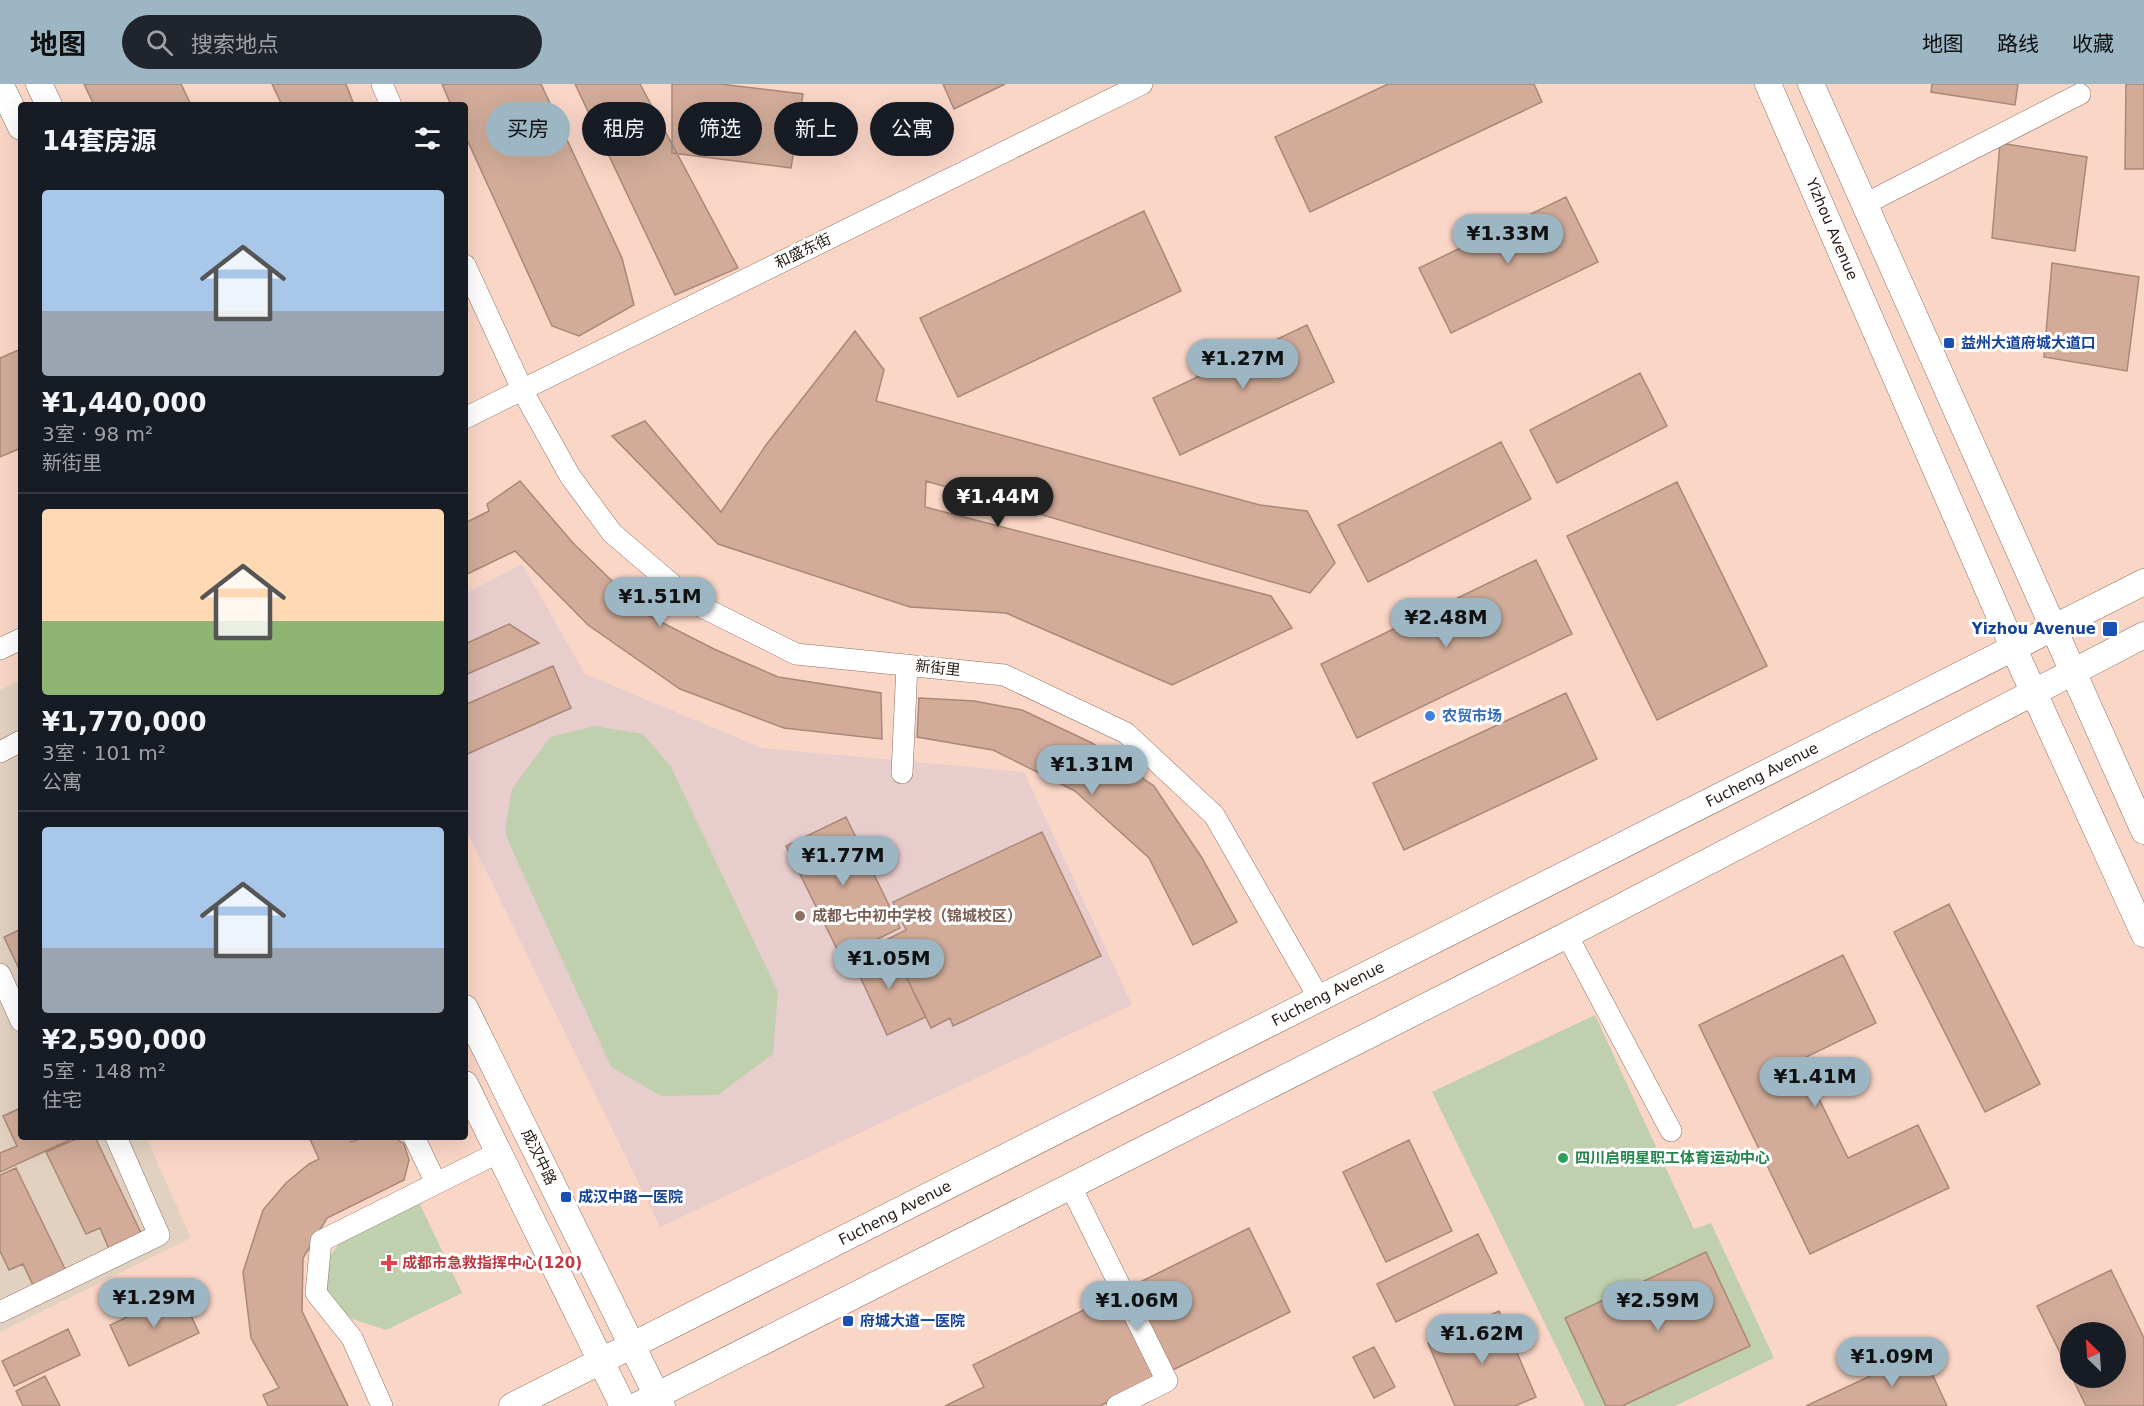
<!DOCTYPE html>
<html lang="zh">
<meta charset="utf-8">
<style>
:root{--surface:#171b24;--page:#20242c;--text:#f1f3f6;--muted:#9ea1a6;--line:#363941;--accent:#9cb6c4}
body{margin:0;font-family:"DejaVu Sans","Noto Sans SC",sans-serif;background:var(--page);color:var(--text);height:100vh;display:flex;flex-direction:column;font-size:22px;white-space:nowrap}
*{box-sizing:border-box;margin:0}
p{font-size:20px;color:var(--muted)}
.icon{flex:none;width:33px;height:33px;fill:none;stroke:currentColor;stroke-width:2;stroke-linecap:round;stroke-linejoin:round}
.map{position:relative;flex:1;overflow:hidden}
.sheet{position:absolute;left:18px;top:18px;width:450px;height:1038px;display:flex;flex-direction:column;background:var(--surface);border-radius:6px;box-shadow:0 6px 24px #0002}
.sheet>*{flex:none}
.top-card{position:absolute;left:486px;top:18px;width:570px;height:54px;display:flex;gap:12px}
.needle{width:39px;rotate:335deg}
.buttons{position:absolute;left:2060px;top:1238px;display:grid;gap:12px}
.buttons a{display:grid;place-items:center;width:66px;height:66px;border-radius:50%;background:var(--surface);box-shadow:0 6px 24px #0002;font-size:30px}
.price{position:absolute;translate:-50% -51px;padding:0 14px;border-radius:21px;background:var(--accent);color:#111;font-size:20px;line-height:39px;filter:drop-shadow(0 2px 3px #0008)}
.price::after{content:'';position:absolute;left:50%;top:36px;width:18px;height:14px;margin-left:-9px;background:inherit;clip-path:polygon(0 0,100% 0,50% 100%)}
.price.on{background:#222;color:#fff}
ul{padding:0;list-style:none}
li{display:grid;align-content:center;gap:12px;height:318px;padding:0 24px}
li+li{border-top:2px solid var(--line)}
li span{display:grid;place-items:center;height:186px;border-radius:6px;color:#555}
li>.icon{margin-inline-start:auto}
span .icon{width:108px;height:108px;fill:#fffc;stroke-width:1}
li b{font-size:26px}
h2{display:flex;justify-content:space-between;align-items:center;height:72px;padding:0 24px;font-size:26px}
.pill{padding:0 21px;border-radius:27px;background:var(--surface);box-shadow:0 6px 24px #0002;font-size:21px;line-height:54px}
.pill.on{background:var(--accent);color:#111}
header{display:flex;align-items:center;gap:36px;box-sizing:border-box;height:84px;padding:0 30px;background:var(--accent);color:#111}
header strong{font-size:28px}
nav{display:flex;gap:33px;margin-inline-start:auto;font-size:21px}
.search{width:420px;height:54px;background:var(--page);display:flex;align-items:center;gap:15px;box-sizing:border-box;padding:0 21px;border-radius:33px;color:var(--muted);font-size:22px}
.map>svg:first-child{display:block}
.education{fill:#e8cdcd}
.medical{fill:#e2d1c0}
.green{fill:#c0cfae}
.building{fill:#d2ac99;stroke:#a88878;stroke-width:1.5}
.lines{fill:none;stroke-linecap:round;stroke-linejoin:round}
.minor-casing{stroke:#907063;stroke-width:22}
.major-casing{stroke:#907063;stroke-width:27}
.minor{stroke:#fff;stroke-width:21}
.major{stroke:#fff;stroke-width:26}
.transit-dot{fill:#1a4fb4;stroke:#fff;stroke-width:2}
.shop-dot{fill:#3f7fe0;stroke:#fff;stroke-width:2}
.education-dot{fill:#8d6e63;stroke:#fff;stroke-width:2}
.leisure-dot{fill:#2e9e5b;stroke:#fff;stroke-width:2}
.health-dot{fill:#e0444e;stroke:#fff;stroke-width:2}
.labels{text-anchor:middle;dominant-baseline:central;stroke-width:6;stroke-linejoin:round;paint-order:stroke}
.street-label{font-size:15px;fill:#271b15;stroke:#fff}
.transit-label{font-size:15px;font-weight:bold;fill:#164399;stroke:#fff;text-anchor:start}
.shop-label{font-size:15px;font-weight:bold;fill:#366cbe;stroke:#fff;text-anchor:start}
.education-label{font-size:15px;font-weight:bold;fill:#785e54;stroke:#fff;text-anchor:start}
.leisure-label{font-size:15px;font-weight:bold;fill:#27864d;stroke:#fff;text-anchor:start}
.health-label{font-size:15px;font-weight:bold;fill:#be3a42;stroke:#fff;text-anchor:start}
</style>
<header>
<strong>地图</strong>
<div class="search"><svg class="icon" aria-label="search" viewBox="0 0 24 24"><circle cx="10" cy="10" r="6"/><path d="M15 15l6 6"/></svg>搜索地点</div>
<nav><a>地图</a><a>路线</a><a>收藏</a></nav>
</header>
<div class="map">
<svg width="2144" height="1322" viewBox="0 0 2144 1322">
<rect width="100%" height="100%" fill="#fad6c7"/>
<!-- education -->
<path class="education" d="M522,480L585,590L762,664L1024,688L1132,921L660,1143L465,744V510Z"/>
<!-- medical -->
<path class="medical" d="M21,596V1053H146L191,1154L0,1248V606Z"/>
<!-- green -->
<path class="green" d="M594,642L643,650L671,683L778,908L773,970L718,1011L661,1012L611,983L509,759L505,746L512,705L550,653Z
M1595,931L1694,1145L1711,1139L1774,1274L1675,1322H1585L1432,1008Z
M419,1118L462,1209L386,1246L346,1233L327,1207L326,1179L343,1153Z"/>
<!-- building -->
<path class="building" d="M84,0H181L191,21H94Z
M272,0H346L354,21H277L281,19Z
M442,0H541L622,174L634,221L579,252L552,242L465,51V21H451Z
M575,0H640L738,184L675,211Z
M672,0H720L803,10L791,84L672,69Z
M943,0H1005L954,25Z
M1388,0H1534L1542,18L1310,128L1275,53Z
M1932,0H2018L2015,21L1931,8Z
M2126,0H2144V85H2125Z
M2000,59L2087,73L2075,167L1992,154Z
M1566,113L1598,178L1451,249L1419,184Z
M1144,127L1181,207L958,313L920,234Z
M2052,179L2139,193L2127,287L2044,273Z
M1307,241L1334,298L1180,371L1153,314Z
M855,247L884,286L876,317L1260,421L1307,427L1335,479L1310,509L926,397L925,423L1271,512L1292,544L1172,601L1006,529L910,523L718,460L612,352L645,337L721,428L766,361Z
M21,265V364L0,373V274Z
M1640,289L1667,342L1557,399L1530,346Z
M1501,358L1531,415L1368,498L1338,441Z
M520,397L573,459L647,531L714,565L778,593L881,609L882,655L784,644L680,605L588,541L515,467L465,491V439L489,427L487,420Z
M1677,398L1767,582L1657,636L1567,452Z
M1536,476L1572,550L1357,654L1321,580Z
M509,540L539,559L465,591V560Z
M553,582L571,624L465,671V617L467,620Z
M1566,609L1597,675L1404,766L1373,699Z
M919,614L974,617L1022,626L1092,659L1154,702L1202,774L1237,838L1193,861L1149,774L1075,707L993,666L917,653Z
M846,733L900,844L841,873L786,762Z
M1042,748L1101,872L953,942L950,934L931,944L888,855L906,846L893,818Z
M1949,820L2040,1000L1985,1028L1894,848Z
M21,845V889L4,853Z
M890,860L926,933L887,951L853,877Z
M1843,871L1876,939L1800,976L1848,1074L1918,1041L1949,1104L1810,1170L1699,941Z
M21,1024V1053H76L0,1088V1069L17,1062L3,1032Z
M81,1053H95L142,1151L109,1165L100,1144L86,1150L46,1068Z
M309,1053H349L351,1058L364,1053H394L404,1060L409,1076L404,1096L327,1134L303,1174L302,1227L348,1322H268L263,1311L279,1304L251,1254L243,1188L263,1126L286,1099L309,1080L319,1075Z
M1409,1056L1452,1147L1386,1178L1343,1088Z
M16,1084L66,1187L33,1201L23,1180L9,1186L0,1167V1091Z
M1249,1144L1290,1228L1100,1322H945L984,1303L973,1281Z
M1478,1150L1497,1189L1396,1238L1377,1200Z
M1706,1168L1750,1262L1622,1322H1606L1565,1234Z
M2111,1186L2144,1254V1322H2086L2072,1293H2115V1248H2070V1289L2037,1222Z
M180,1208L199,1249L129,1282L110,1241Z
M1499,1227L1536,1313L1515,1322H1455L1428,1259Z
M68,1245L80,1271L14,1302L2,1277Z
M1374,1263L1395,1303L1374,1314L1353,1273Z
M1922,1268L1947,1322H1806Z
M45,1292L60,1322H23L16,1307Z"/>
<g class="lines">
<defs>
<path id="minor" d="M382,0L391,21
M1865,120L2080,10
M465,181L522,305
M522,306L570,392L612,449L694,519L796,570L1004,591L1126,649L1214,731L1319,914
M465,334L1142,0
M0,565L21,555
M0,668L21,657
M902,689L907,581
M1567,851L1671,1047
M0,890L21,937
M414,1053L436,1099
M1071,1103L1167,1297L1117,1322
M0,1228L159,1151L116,1053
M382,1322L352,1254L316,1209L321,1157L499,1068"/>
<path id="major" d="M0,0L21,43
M39,0L49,21
M1768,0L2013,563L2144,850
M1811,0L2144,747
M465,924L662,1322
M465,1000L623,1322
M512,1322L2144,498
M636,1322L1567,851L2144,551"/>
</defs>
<!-- minor casing -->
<use href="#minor" class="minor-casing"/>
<!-- major casing -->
<use href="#major" class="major-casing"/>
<!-- minor -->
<use href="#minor" class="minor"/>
<!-- major -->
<use href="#major" class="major"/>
</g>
<!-- markers -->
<g class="transit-dot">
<rect x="1943" y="253" width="12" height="12" rx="3"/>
<rect x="2102" y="537" width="16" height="16" rx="3"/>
<rect x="560" y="1107" width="12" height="12" rx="3"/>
<rect x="842" y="1231" width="12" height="12" rx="3"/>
</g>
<circle class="shop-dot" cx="1430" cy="632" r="6"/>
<circle class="education-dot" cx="800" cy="832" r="6"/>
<circle class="leisure-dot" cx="1563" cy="1074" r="6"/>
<path class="health-dot" d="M386 1170h6v6h6v6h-6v6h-6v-6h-6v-6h6z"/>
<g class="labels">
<!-- street labels -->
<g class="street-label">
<text transform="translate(1832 145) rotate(67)">Yizhou Avenue</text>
<text transform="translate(803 167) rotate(-26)">和盛东街</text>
<text transform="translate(938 584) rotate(6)">新街里</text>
<text transform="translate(1762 691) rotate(-27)">Fucheng Avenue</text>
<text transform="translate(1328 910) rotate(-27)">Fucheng Avenue</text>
<text transform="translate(539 1073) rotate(64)">成汉中路</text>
<text transform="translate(895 1129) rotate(-27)">Fucheng Avenue</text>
</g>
<!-- transit labels -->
<g class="transit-label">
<text x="1961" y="259">益州大道府城大道口</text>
<text x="2096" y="545" text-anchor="end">Yizhou Avenue</text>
<text x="578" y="1113">成汉中路一医院</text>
<text x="860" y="1237">府城大道一医院</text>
</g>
<!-- shop labels -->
<g class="shop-label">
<text x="1442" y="632">农贸市场</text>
</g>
<!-- education labels -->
<g class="education-label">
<text x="812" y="832">成都七中初中学校（锦城校区）</text>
</g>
<!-- leisure labels -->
<g class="leisure-label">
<text x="1575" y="1074">四川启明星职工体育运动中心</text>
</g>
<!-- health labels -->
<g class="health-label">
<text x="402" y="1179">成都市急救指挥中心(120)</text>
</g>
</g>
</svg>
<div class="buttons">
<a><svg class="needle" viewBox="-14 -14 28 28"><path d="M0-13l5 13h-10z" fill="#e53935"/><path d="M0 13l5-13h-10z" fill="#9ea1a6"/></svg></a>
</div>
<b class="price" style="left:1508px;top:181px">¥1.33M</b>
<b class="price" style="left:1243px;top:306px">¥1.27M</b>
<b class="price on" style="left:998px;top:444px">¥1.44M</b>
<b class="price" style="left:660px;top:544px">¥1.51M</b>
<b class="price" style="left:1446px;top:565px">¥2.48M</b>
<b class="price" style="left:1092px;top:712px">¥1.31M</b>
<b class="price" style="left:843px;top:803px">¥1.77M</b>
<b class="price" style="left:889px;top:906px">¥1.05M</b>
<b class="price" style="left:1815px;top:1024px">¥1.41M</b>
<b class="price" style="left:154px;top:1245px">¥1.29M</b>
<b class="price" style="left:1137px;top:1248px">¥1.06M</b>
<b class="price" style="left:1658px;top:1248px">¥2.59M</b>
<b class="price" style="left:1482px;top:1281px">¥1.62M</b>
<b class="price" style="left:1892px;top:1304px">¥1.09M</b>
<div class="top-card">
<a class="pill on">买房</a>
<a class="pill">租房</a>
<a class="pill">筛选</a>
<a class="pill">新上</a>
<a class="pill">公寓</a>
</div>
<section class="sheet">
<h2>14套房源<svg class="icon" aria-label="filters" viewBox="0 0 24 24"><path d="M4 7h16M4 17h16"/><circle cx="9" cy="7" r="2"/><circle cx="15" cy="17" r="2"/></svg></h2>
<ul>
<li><span style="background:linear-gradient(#a9c7e8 65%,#9aa5b1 0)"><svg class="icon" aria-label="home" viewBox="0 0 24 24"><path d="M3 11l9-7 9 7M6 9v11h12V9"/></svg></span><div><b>¥1,440,000</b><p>3室 · 98 m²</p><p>新街里</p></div></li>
<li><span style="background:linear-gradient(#ffd9b3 60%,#8fb573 0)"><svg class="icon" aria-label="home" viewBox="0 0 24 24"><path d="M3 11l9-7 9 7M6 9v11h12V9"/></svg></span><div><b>¥1,770,000</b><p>3室 · 101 m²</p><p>公寓</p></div></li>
<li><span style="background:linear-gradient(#a9c7e8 65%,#9aa5b1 0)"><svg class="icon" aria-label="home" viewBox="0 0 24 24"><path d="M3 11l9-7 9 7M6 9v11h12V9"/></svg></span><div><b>¥2,590,000</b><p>5室 · 148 m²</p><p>住宅</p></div></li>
</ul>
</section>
</div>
